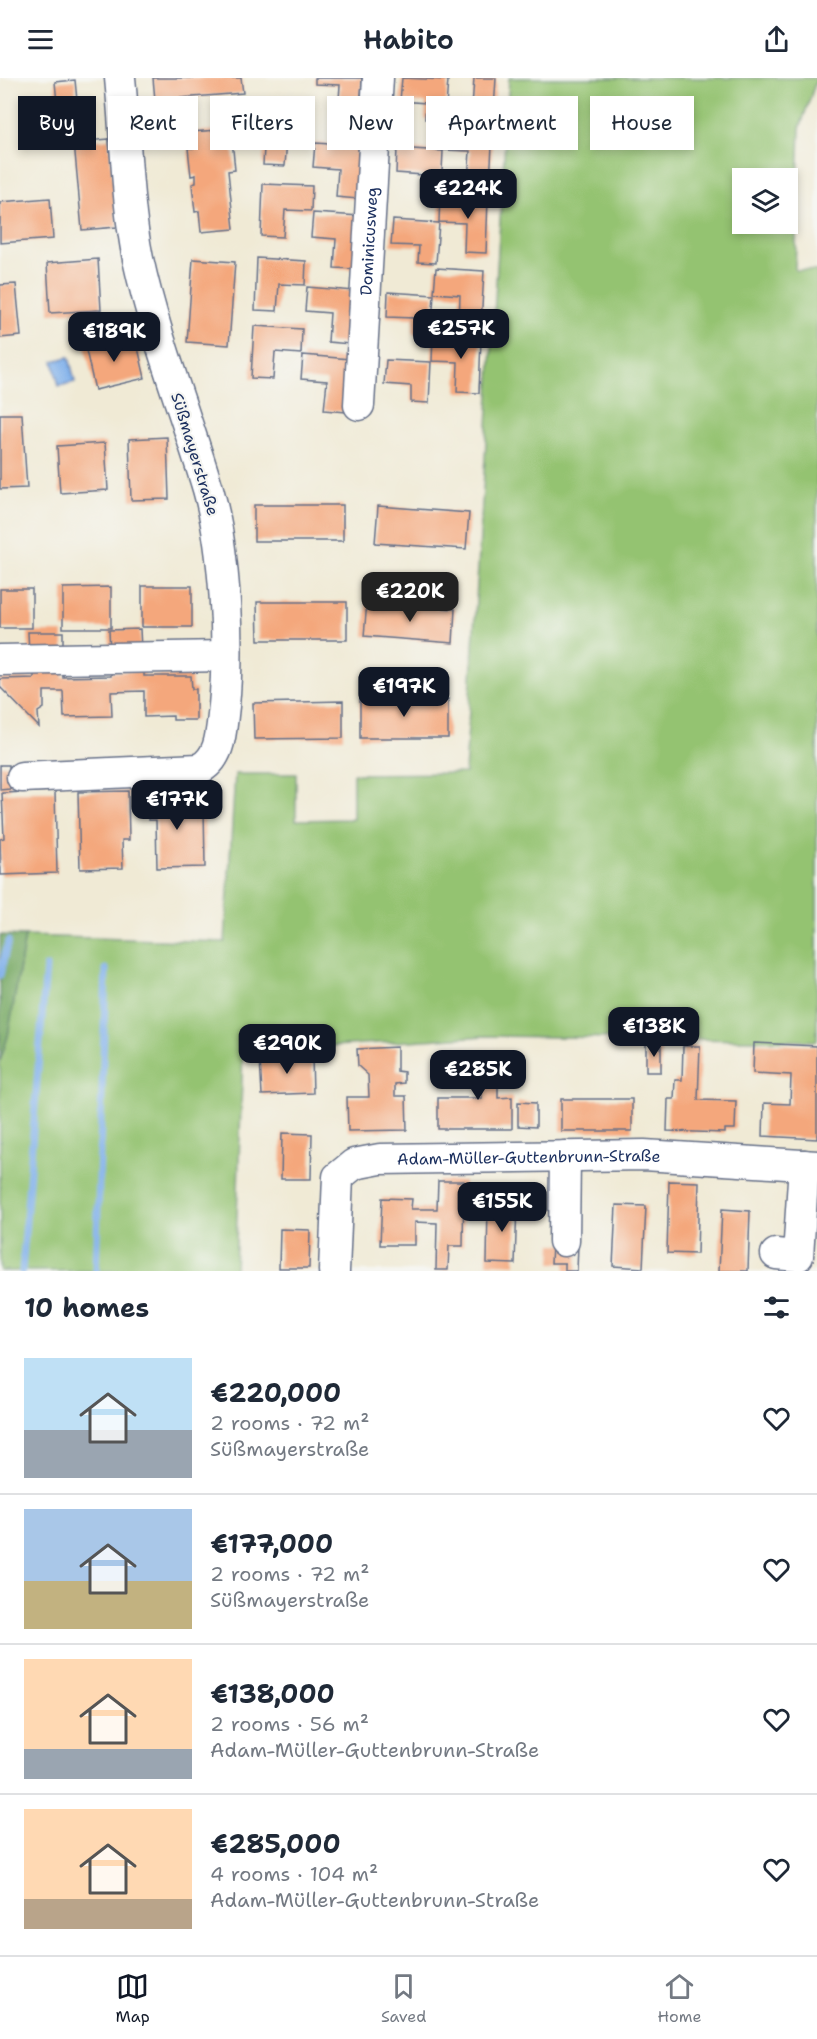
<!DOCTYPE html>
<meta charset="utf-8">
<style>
:root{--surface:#fff;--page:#f2f2f3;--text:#1f2937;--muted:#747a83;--line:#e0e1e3;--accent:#111827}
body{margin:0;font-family:"Shantell Sans",sans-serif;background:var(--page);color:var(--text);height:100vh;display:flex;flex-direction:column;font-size:22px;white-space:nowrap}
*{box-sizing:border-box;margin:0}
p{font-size:20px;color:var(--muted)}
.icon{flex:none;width:33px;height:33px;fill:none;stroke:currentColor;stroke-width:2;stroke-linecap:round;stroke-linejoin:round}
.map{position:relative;height:1193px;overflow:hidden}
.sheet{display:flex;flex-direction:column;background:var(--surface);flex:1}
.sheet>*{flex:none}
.hud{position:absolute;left:18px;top:18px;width:782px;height:54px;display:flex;gap:12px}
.controls{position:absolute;left:732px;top:90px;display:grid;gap:12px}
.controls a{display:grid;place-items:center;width:66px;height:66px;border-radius:0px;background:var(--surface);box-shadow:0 3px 9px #0003;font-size:30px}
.price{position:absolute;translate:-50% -51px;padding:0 14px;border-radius:12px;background:var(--accent);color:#fff;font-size:20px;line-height:39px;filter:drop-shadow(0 2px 3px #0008)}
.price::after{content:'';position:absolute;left:50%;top:36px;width:18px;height:14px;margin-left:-9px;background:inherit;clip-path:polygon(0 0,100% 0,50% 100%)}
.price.current{background:#222;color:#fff}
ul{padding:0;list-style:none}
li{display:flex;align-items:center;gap:18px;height:150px;padding:0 24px}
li+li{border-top:2px solid var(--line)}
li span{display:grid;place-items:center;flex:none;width:168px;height:120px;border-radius:0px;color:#555}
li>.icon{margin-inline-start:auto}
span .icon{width:72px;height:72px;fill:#fffc;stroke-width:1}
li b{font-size:26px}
h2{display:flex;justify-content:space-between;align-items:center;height:72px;padding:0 24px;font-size:26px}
.pill{padding:0 21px;border-radius:0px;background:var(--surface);box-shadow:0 3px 9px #0003;font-size:21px;line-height:54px}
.pill.current{background:var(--accent);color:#fff}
header{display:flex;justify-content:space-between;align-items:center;height:78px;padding:0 24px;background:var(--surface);font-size:27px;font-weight:600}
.dock{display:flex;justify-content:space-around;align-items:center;height:84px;border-top:2px solid var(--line);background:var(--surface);font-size:16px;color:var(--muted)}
.dock a{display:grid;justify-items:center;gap:3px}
.dock .current{color:var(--accent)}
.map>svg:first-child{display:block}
.green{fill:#94c371;stroke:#587968;stroke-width:1.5;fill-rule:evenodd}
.forest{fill:#77a963;stroke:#496c60;stroke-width:1.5}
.water{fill:#7eafea;stroke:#4c6fa4;stroke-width:1.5}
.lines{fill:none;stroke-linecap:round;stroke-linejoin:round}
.stream{stroke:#7eafea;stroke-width:7}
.building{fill:#f4a77b}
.minor-casing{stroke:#667088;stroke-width:33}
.minor{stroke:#fff;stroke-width:30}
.labels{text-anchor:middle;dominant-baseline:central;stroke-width:4.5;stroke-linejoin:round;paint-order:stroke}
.street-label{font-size:16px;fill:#1b2f5e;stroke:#f6f6f2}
</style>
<header><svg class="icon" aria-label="menu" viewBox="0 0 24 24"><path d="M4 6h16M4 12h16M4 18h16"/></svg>Habito<svg class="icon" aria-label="share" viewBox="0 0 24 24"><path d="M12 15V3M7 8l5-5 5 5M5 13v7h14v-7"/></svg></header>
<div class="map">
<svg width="817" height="1193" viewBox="0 0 817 1193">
<rect width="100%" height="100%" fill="#f6f6f2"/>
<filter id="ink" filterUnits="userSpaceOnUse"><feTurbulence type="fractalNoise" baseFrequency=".0167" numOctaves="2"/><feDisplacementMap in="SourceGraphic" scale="12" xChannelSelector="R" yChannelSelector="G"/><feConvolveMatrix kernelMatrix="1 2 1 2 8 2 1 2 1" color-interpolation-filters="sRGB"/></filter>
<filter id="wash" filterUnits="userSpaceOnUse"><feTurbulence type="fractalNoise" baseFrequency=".008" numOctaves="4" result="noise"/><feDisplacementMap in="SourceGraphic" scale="24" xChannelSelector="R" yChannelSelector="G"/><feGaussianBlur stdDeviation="1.35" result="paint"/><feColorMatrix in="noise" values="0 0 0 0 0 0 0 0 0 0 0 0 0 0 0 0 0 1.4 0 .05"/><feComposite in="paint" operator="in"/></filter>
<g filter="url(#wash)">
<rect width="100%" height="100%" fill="#f0ead5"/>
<!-- green -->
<path class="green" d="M509,0H817L800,50L795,192L817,193V963L485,958L243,974L235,1193H0V983L8,958L25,858L225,864L235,696H296V742L353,741V696L465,695ZM742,100H788V146H742Z"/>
<!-- forest -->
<path class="forest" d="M0,857L25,858L8,958L0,983Z"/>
<!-- water -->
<path class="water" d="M69,279L75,304L59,308L53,283Z"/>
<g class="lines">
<!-- stream -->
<path class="stream" d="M0,897L8,863
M22,1193L46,889
M96,1193L106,891"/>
</g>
<g id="blocks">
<!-- building -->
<path class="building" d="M153,0H241L243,15L155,22Z
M315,0H362L360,38L338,36L340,7L315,6Z
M402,0L448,2L445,43L425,41L426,25L400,23Z
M474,0H496L494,32L472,30Z
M75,2L79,43L59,45L55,4Z
M266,36L314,38L313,63L287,61L285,88L263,87Z
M445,47L493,49L490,104L468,103L470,73L444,72Z
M231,51L235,92L228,93L234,151L201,154L199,133L195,134L192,106L196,105V97L191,98L188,70H193L191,54Z
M109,61L117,149L82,152L74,64Z
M315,65L362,68L358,121L336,119L338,91L313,89Z
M397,70L443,73L441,113L422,112L423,97L396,95Z
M263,106L312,108L311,133L285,132L283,159L261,158Z
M440,118L488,121L486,175L464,174L465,145L439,144Z
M50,120L53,161L0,165V124Z
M313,135L360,138L356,191L334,190L336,161L311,159Z
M393,142L439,145L436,185L418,184L419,168L391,167Z
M257,180L306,183L305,207L279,206L277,233L255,232Z
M98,181L101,232L50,235L47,185Z
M193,181L235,184L229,267L187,264Z
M436,190L484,193L481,247L459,246L460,217L434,215Z
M16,206L21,258L0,260V207Z
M307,209L354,213L350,266L328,264L330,235L305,233Z
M388,214L434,217L431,257L413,256L414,240L387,239Z
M254,248L302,251L301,276L275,274L273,301L251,300Z
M433,258L481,261L479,315L457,314L458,284L432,283Z
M116,260L117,266L136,261L145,300L95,312L85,268Z
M303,277L350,281L346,334L324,332L327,303L301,301Z
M386,282L431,284L429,325L411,324V308L384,306Z
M0,336H22L27,410L0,411Z
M167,359L169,421L131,422L129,361Z
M105,365L108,412L60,415L57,368Z
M254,427H343V463H254Z
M378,428L469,435L466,471L375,465Z
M142,508H192V549H142Z
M111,509V550H63V510Z
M0,511H32V550H0Z
M257,524H347V562H258Z
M367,524L455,531L453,565L364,558Z
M140,551L141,571L110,573L109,552Z
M28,554H63V573L29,574Z
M144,593V598H191L192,611H196V642H173V638L144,639V613L111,614L112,638L64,639L63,613H44V630L38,634L39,649L0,609V601L34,600V594H63V599L111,598V594Z
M360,621H448V660H360Z
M343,623V660L254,661L253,625Z
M0,687H9L10,711L0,712Z
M175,710V729H204L205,789L157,790L156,742H149V711Z
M55,713L57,795L1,797L0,761L4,760L2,715Z
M128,713L129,762H122L123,790L80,791L78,714Z
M754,965L817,968V1061L763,1058L764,1025L790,1026L791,997L753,995Z
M646,966H661V994H646Z
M683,968H700L698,1022L736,1023L735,1051H725V1055L667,1053L668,1021H674L675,1002H682Z
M397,969V993L404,994V1005L395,1006V1018H406L407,1052L348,1053L347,1019H369L368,997L358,988L357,971Z
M312,978L313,1015L262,1017L260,980Z
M464,981H498V1020L512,1019V1051H438V1020H482V1008L464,1005Z
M561,1021H632V1053H561Z
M518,1024L536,1025V1049L518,1048Z
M282,1055L312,1056L311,1101H281Z
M438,1103H464L463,1168H449L448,1192H436L437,1145L415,1144V1167H380L382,1120L412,1121L411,1131H437Z
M669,1103L699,1104L697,1176L667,1175Z
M488,1125L517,1126L515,1186L487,1185Z
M616,1127L646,1128L643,1190L613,1188Z
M722,1131L750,1133L748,1193H719Z
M280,1151L310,1152L309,1190H279Z
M552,1166L578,1167L577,1193H565V1185H551Z"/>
</g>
</g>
<g filter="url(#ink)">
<use href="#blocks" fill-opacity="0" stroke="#667088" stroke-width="1.5"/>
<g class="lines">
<defs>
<g id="minor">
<path id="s1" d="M359,327L378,0"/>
<path d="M0,582L225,578"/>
<path d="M22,699L199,691C222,680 221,651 224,628C230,565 225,471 208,411C185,334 155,259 138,181C126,122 126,60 120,0"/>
<path d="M564,1163L565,1078"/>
<path d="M776,1176L798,1178L804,1087"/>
<path id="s2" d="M334,1193L338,1099L354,1086L380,1081L644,1077L817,1088"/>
</g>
</defs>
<!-- minor casing -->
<use href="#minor" class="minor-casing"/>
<!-- minor -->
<use href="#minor" class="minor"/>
</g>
</g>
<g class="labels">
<!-- street labels -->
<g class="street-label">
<text stroke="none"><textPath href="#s1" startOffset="164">Dominicusweg</textPath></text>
<text transform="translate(195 376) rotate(73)">Süßmayerstraße</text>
<text stroke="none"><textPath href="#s2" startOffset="290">Adam-Müller-Guttenbrunn-Straße</textPath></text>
</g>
</g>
</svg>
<div class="controls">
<a><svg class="icon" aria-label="layers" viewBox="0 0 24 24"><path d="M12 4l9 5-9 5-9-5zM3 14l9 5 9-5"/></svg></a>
</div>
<b class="price" style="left:468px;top:142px">€224K</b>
<b class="price" style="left:461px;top:282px">€257K</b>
<b class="price" style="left:114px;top:285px">€189K</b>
<b class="price current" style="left:410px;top:545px">€220K</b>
<b class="price" style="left:404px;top:640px">€197K</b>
<b class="price" style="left:177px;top:753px">€177K</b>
<b class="price" style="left:654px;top:980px">€138K</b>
<b class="price" style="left:287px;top:997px">€290K</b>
<b class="price" style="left:478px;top:1023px">€285K</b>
<b class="price" style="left:502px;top:1155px">€155K</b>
<div class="hud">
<a class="pill current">Buy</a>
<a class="pill">Rent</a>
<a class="pill">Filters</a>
<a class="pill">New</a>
<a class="pill">Apartment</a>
<a class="pill">House</a>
</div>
</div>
<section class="sheet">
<h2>10 homes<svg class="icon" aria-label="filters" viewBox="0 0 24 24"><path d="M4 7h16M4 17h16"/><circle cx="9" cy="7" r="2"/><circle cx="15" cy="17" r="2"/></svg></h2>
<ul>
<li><span style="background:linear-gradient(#bfe0f5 60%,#9aa5b1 0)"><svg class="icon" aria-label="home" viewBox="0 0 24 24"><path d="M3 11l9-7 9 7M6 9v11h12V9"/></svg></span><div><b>€220,000</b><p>2 rooms · 72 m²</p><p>Süßmayerstraße</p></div><svg class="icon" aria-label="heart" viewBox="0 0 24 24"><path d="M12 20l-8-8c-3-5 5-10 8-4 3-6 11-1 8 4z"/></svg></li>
<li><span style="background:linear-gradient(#a9c7e8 60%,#c2b280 0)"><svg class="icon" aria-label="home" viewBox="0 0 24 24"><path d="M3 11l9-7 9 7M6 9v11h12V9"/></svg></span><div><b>€177,000</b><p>2 rooms · 72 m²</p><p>Süßmayerstraße</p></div><svg class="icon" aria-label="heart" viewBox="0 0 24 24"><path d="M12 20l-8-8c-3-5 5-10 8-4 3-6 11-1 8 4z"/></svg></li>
<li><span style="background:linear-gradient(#ffd9b3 75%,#9aa5b1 0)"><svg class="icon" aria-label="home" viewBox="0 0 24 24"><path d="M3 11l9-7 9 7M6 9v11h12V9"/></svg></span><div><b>€138,000</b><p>2 rooms · 56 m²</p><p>Adam-Müller-Guttenbrunn-Straße</p></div><svg class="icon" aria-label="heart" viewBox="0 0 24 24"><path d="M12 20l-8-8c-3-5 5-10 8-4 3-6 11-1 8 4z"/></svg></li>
<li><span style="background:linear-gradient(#ffd9b3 75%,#b9a48a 0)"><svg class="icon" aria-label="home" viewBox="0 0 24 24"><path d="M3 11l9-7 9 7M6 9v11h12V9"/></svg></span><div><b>€285,000</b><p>4 rooms · 104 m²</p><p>Adam-Müller-Guttenbrunn-Straße</p></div><svg class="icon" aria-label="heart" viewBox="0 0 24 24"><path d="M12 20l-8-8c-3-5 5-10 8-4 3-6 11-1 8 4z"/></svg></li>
</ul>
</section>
<nav class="dock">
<a class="current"><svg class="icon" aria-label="map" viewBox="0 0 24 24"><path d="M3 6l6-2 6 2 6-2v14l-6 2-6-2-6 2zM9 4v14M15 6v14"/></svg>Map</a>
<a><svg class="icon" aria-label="saved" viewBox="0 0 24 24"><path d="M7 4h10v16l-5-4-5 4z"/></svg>Saved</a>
<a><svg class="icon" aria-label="home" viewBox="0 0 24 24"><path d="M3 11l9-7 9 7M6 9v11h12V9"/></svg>Home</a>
</nav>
